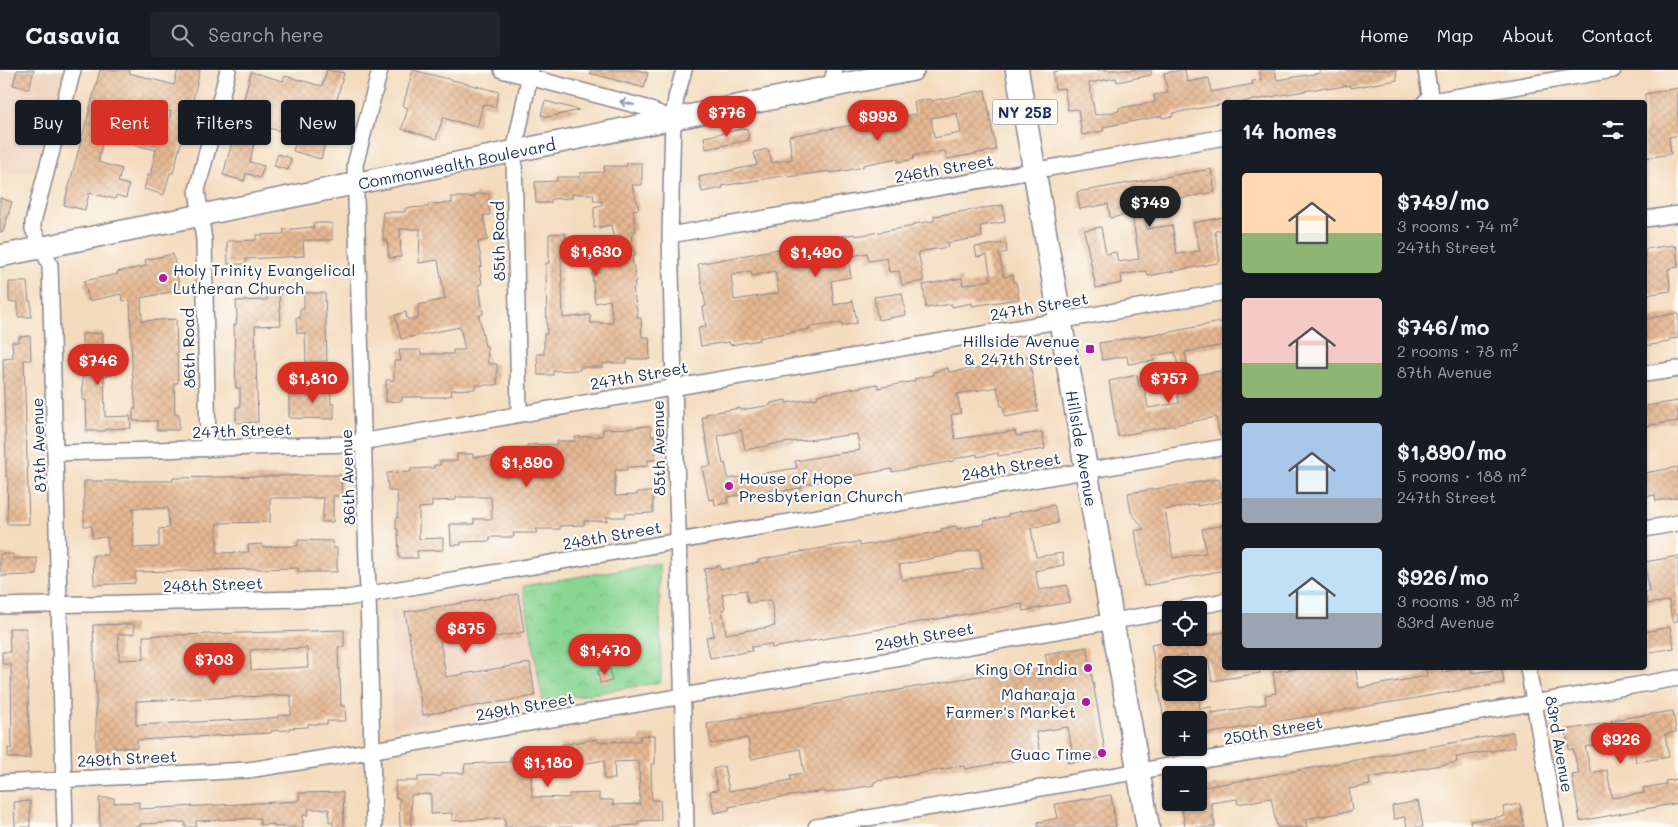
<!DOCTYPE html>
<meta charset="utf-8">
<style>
:root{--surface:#171b24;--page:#20242c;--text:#f1f3f6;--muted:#9ea1a6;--line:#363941;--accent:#d93025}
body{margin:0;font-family:Mali,sans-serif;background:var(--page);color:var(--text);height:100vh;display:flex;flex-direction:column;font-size:19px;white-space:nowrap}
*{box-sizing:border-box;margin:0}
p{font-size:16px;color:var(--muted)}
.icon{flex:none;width:28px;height:28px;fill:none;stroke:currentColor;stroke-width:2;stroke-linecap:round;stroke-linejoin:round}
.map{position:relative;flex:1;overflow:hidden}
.panel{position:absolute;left:1222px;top:30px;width:425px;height:570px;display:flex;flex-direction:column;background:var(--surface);border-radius:5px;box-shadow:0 1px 4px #0004}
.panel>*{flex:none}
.top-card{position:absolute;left:15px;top:30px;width:475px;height:45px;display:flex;gap:10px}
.fabs{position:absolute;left:1162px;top:531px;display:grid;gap:10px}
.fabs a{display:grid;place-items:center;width:45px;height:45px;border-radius:5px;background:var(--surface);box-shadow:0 1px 4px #0004;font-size:25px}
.price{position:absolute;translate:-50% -42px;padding:0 11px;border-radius:18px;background:var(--accent);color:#fff;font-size:16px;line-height:32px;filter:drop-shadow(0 1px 2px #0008)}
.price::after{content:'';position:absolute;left:50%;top:30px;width:15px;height:11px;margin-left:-8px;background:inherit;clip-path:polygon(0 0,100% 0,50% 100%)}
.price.active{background:#222;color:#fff}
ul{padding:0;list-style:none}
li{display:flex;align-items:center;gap:15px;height:125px;padding:0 20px}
li span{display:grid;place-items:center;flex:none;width:140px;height:100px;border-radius:5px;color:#555}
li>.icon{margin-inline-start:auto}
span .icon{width:60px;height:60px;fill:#fffc;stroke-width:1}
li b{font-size:21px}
h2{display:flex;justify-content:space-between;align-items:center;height:60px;padding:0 20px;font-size:21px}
.pill{padding:0 18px;border-radius:5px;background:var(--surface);box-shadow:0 1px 4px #0004;font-size:18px;line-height:45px}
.pill.active{background:var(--accent);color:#fff}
header{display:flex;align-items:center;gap:30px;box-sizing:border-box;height:70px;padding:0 25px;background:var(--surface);border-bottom:1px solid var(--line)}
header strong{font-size:24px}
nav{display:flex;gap:28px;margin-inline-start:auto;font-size:18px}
.search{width:350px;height:45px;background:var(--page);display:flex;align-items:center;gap:12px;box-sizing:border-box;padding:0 18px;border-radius:5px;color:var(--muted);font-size:19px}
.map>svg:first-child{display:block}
.built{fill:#efd1bd}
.park{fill:url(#park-crowns);stroke:#528278}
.water{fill:url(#water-rules);stroke:#2e6e8e}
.building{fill:url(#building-cross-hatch);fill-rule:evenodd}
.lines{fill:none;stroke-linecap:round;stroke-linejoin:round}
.street-casing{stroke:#88858e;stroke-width:18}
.secondary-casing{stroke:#88858e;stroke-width:24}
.primary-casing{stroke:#88858e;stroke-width:25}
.street{stroke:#fff;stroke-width:15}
.secondary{stroke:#fff;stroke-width:21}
.primary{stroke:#fff;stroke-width:22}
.oneway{stroke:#8d97ae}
.poi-dot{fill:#b5179e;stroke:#fdfcf7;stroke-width:2}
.labels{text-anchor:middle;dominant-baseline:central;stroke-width:4.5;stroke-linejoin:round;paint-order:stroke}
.shield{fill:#fdfcf7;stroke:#5f6c8c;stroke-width:1}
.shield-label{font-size:15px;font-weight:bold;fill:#1b2f5e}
.street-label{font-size:16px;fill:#1b2f5e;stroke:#fdfcf7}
.poi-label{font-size:16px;fill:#1b2f5e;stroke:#fdfcf7;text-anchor:end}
</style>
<header>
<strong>Casavia</strong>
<div class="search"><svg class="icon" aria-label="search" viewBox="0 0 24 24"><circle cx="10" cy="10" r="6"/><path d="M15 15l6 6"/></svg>Search here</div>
<nav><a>Home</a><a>Map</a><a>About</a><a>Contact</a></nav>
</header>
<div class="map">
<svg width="1678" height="757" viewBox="0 0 1678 757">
<defs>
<pattern id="park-crowns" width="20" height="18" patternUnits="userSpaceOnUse" patternTransform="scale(1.25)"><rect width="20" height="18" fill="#89d693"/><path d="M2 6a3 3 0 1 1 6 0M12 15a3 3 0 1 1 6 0" fill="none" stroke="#76b881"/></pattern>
<pattern id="water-rules" width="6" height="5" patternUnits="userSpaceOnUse" patternTransform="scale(1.25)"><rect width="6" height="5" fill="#40acbf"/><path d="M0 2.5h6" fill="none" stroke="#358c9e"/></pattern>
<pattern id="building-cross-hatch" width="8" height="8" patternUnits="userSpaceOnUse" patternTransform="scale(1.25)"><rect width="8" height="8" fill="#e6b892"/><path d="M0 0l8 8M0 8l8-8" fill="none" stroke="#c59e80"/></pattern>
</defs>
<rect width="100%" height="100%" fill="#fdfcf7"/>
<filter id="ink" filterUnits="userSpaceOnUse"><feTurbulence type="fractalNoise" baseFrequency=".02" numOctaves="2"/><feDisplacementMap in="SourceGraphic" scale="10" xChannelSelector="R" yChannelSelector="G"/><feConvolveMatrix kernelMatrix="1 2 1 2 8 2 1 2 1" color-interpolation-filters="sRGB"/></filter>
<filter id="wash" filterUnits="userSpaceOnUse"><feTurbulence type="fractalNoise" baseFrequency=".0096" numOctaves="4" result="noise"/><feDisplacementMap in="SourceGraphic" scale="20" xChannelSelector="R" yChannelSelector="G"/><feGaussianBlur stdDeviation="1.12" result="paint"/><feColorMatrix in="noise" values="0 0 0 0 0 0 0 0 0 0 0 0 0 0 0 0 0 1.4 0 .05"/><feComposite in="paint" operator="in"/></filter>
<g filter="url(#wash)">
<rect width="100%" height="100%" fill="#f4dbbe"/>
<!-- built -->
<path class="built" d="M0,0H67L38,100L0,103Z
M523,516L543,632L392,658L391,540Z"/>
<!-- park -->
<path class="park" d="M659,493L661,612L543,632L523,516Z"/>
<!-- water -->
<path class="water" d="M848 46a7 7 0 1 1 14 0a7 7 0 1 1-14 0Z"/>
<g id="blocks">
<!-- building -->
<path class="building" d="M17,0H34L29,19L13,15Z
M100,0H130L129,3L174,15L178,0H200L189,47L188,46L173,103H170L164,125L144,119L148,105L150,106L156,80L131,74L134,62L164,70L171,42L152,37L151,42L114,32L109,52L107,51L98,92L122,99L118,112L129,115L126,128L116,125L115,129L89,123L85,140L64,135Z
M327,0L344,3L321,89L293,81L298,66L308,69L313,48L287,42L282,61L258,56L250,92L264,96L260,108L246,103L244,111L223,105L251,2L283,11L285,6L322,16Z
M413,0L499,22L495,37L483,34L477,57L443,48L436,69L402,59L408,38L403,36Z
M591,0H637L648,3L644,18L590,3Z
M1066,0H1151V5L1117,12L1116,8L1089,13L1095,45L1119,41V38L1155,32L1154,25L1168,23L1164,3L1180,0H1185L1187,12L1209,8L1211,22L1253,14L1252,11L1261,10L1259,0H1275L1277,10L1320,3L1319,0H1396L1397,10L1351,18L1350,15L1327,19V17L1242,32H1225V34L1173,43V46L1162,48V46L1103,57L1104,61L1082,65L1078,39L1068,40L1064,18L1055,19L1053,2Z
M1678,18V65L1669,67L1671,84L1645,88V24Z
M985,20L996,80L947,89L945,81L913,86L914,89L898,92V88L867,94L863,95V97L844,101L829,103V101L789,107L788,105L722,116L723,118L702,122L699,107L757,95L754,82L768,79L772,93L792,89L789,66L916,44L914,32L930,29L931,31ZM957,43L961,63L934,68L931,48Z
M545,31L579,40L549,47L541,45Z
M747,58L749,70L706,79L704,67Z
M278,84L291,88L288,100L274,96Z
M627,93H642V115H632L639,139L633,140L636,161H632L633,165L631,166L635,186L632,187L636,212H634L635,217L633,218L638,248H641L642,267H649L650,289H627V293H603V297H580V300L553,301V305H538L537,284H544V264H547L546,193H549V164L565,163L566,170H569L570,187H561L563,248L590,245L591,253H613L610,230L595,233L592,203L600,202L596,178L615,175L611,155L594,158V137L602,135L601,131H594L593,124H572V128L551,129V133H536L535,112L557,111V107H580V103L604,102V96H627Z
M1211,99L1215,122L1142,135L1147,159L1172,155L1177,184L1200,181L1193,153L1224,147L1225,159L1215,161L1220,191L1217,192V193L1148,206L1146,201L1121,205L1122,213L1096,218L1084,160L1101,157L1106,184L1116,182L1118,192L1139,189L1132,144L1110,148L1108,134L1080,139L1077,122Z
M475,124H489L490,145H483L488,170L478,172L482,196L479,197L482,214H479L483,244L479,245L485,276H487L488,294H497V315H475V319L451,320L452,325L443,327H402V331L386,332V310H394V291H401L399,280H420L421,284H453V280H465L460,257L401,269L395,245L406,242L407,249H418V235L445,229L438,190L419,193L420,159H400L401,187L389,188L387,170H383V142H405V138L428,137V134L452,133V127H475Z
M0,128L12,132L3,162H0Z
M1003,135L1005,152L980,156L982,167L947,173L948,177L918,182L924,211L902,215L899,201L889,202L887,188L869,191L867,183L848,187L851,207L831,211L834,235L853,231L857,253L842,256V253L809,257L810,259L763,267L759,268L760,270L730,275L729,272L701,276L698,258L706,257L703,237L706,236L698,194L805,174L841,169V166L855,164L856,166L909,157L913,156V154L934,151V146ZM751,201L752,206L775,201L779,223L734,230L731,205Z
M313,153H332V170H303L304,186L246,189V194H228L227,171L256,170V165L284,164L283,160L314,157Z
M1006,173L1007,182L999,184L1004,207L1013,205L1014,212H1016L1019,229L972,236V233L952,237V234L926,238L923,215L962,208L963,215L991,210L987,185L977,187L975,177Z
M1673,175V177L1676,176L1678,197L1668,199L1671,221L1645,225V179Z
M173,184L180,220L141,228L142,251L176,249L178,313H174L175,344H179V360H157V351H133V339H136L132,299L130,230L123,231L121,224L89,231L84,211L118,204L117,202L146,196L145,190Z
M9,212H27L29,231H31V247H18V232H9Z
M304,223H325L327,291L306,292L305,263H297L296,248H300V239H304Z
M902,223L906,245L878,250L874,227Z
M267,224H279L281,255L255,256L258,352L236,353V337H240V318H236L234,255H236L237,246L236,231L267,230Z
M1678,243V268L1669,269V272L1645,276V249Z
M1225,251V275L1185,282L1189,303L1180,305L1175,282L1153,286L1154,291L1128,294L1127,286L1102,290L1099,273L1161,263V264Z
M103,263V290H111L112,305L104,306L105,347L130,346L131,358L105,359V361H87L86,330H83L82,264Z
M30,266L31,290H24L29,454H7L8,407H6V392L3,289L13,288L12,272H19V267Z
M1029,286L1038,341L1005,347L1003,336H1001L997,317L957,324L961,343L951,345L955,369L1015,361L1016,366L1042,362L1045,379L998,386V383L977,387V384L954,389V391L892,402V399L802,415V418L789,420L773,423V421H766L727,427L728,433L715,435L714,429L709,430L702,397L711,396L702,347H706V344L740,338L741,340L771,335V333L786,330V333L818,328L817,325L878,314V318L915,311L914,309L933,305V302L948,298L949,302L983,297V295L987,294L986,290L997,288V292ZM741,360L745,380L775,374L857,364L860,380L795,391L797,398L728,409L725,393L723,394L718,366Z
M1225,300V366H1220L1216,347L1118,366L1109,311L1137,305L1139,316L1144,315L1148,338L1179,333L1174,309Z
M330,311L331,334H334V349L289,348V324L317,323V312Z
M1678,331V351L1645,356V336Z
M651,356V366H655V390H648V396L627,397V400H615V426L637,425V422H653V443L625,444V447H607V451H584V455L560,456V459H536L537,463H513L514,467H490V471L461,472V475H451L450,454H474V449H492L491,427H456V430L432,431V437L419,438V469L443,468V480L417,481L418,488H399L398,459H396V448H398V444L397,421H388L387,403L411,402L410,399L434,398V395H440V391H457V384H473V387L504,386V383H511L510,379L527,378V375L558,374L557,371H575V367L603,366V359L635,358V357Z
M1678,397V427L1656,431L1655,425L1645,427V403Z
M325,405H341L342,426H333V452H322L324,428H270V452L217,453V483L249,482L248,475L262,474V477L298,476V470L333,471V478H337V502H301L298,501V498L135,502V513L94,515L93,485H108L107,467L92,468V456H84V411H173V408ZM133,438H168L169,458L159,459V477L135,478L133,476Z
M1219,409L1223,431L1198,436V434L1165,440L1173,488L1206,483L1202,459L1225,455V500L1144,516L1135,461L1144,459L1131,442L1128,423Z
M1054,435L1058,453L1031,458L1036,487L1062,483L1064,495L1035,501L1039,520L1067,515L1070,532L1023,541L1022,534L812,571L772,578L771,574L751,577L752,581L710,588L706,567L714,566L708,530L710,529L704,499L720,496V500L759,492L758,490L828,477L859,472L860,476L942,461L941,459L956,456L957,459L985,454L984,451L1008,446V444ZM979,479L983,498L902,510L899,495ZM746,520L748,533L771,530L775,556L726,564L722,540L725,539L722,524Z
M0,484H13V489L37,488V505L0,506Z
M1678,486V551H1672L1669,531L1647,534L1645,523L1649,522L1645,492Z
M518,524L524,562L462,573L461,568L440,571L446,607L530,593L535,626L423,645L405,542Z
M134,554V564H118L119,590L144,589L143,566L344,560V577H338L339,609H340L341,636H345L346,651H327V654H308V657L289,658V660L271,661V663L137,670V678H113L114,685H96V614H95L93,555ZM307,578L308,597L251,600L250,580ZM239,580V602L204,603L203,581ZM291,625V645H278V647L259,649L136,655V631Z
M1670,557L1674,578L1645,583V562Z
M9,558H26L30,688H8V678H12L11,594H2V582H10Z
M1225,562V598H1259L1260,603L1212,611L1208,590L1188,593L1187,585L1168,588L1171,609V622H1198L1200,639L1211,637L1212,643L1266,634L1265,625L1276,623L1273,602L1301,598H1355L1359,618L1427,606L1426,599L1437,598H1442V602L1471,598L1472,603L1502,599L1504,613L1199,665V650H1164L1151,574L1186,568H1199V566Z
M1087,577L1106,687L1068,693L1066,683L1072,682L1068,657L1036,662L1041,686L965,699L964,696L956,697L878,711L874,712V715L826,723L825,721L762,730V731L729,737V740L714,743L710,721L718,720L713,699L724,696L729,721L791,710L790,705L804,703L800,679L751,689L748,668L711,674L707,654L1023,598V602L1048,597L1045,584Z
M610,599L612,611L600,613L598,601Z
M1673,641L1676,662L1665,664L1669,687L1636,692L1633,669L1585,677L1591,703L1607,700L1612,728L1644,723L1643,718L1666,714L1665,711L1678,709V733L1580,751L1572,705L1579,704L1573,679L1569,680L1565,660L1613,652L1611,650Z
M1513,662L1515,677L1456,687L1457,692L1369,708L1370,715L1349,719L1352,741L1305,749L1307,757H1277L1271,728L1238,734L1237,729L1211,733L1215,757H1185L1181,732H1199V718Z
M655,665V694H651L652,730H660L661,750L638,751V755L614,756V757H505V748L452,751V743L431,744V724L411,725V757H400L399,728H396L395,711H418V707L441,706V703H464L465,694L510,692V687L562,683L560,675L597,669V672L640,671V666ZM604,690V709H615L614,692L639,691L640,734L613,735V730H599V723L569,724V728L532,727L531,705L549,704V700Z
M343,722L344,757H333V752H329V739H308V745H303V757H274V754L260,755V748L197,751H196V757H185V752L140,754V757H100L99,728H114V733L139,732V739L299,731V723Z
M1111,725L1116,757H1038V752L1058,748L1055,734Z
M30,731V757H15L14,732Z
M1418,731L1423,757H1407L1405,747L1394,749L1392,736Z
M1520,734L1524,757H1471L1470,751L1505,746L1503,737Z"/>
</g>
</g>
<g filter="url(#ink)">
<use href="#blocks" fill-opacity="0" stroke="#88858e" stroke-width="1"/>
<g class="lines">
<defs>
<path id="street" d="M502,0L643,37L673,49
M684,0L676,28L673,49L670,165L686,757
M1426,0L1431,32
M830,17L835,0
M1425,32L1613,0
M1645,149L1678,144
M670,165L1225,67
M1645,304L1678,299
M519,343L514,82L531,0
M208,379L204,170L197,120L228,0
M56,383L349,374L1225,222
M1645,459L1678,453
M0,536L347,528L1225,377
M1176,540L1225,531
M1528,598L1556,757
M0,713L248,700L357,683L1171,541
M65,757L50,195L33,159V152L73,0
M374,757L368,524L355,95L380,0
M816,757L1678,608"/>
<g id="secondary">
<path id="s1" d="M0,186L913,0"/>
</g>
<g id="primary">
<path id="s2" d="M1017,0L1148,757"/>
</g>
</defs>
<!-- street casing -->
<use href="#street" class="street-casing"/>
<!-- secondary casing -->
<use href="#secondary" class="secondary-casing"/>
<!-- primary casing -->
<use href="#primary" class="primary-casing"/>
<!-- street -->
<use href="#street" class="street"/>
<!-- secondary -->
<use href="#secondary" class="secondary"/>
<!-- primary -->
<use href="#primary" class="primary"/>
</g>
<!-- one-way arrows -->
<defs><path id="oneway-shaft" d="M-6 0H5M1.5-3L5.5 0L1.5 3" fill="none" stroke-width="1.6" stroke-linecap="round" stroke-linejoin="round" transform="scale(1.25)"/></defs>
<use class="oneway" href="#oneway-shaft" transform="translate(627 33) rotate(-165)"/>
</g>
<!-- markers -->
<g class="poi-dot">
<circle cx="163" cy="208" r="5"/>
<rect x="1085" y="274" width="10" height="10" rx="2.5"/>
<circle cx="729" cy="416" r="5"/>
<circle cx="1088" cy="598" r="5"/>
<circle cx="1086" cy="632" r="5"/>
<circle cx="1102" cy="683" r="5"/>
</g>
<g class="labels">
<!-- shield labels -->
<rect class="shield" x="992.5" y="29.5" width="65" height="25" rx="4"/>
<g class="shield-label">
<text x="1025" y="42">NY 25B</text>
</g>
<!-- street labels -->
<g class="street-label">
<text stroke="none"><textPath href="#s1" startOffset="466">Commonwealth Boulevard</textPath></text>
<text transform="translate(944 98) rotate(-10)">246th Street</text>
<text transform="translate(498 171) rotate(-91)">85th Road</text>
<text transform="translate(1039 236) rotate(-10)">247th Street</text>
<text transform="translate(188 278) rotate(-91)">86th Road</text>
<text transform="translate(639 305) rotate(-10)">247th Street</text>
<text transform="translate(242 360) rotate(-2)">247th Street</text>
<text transform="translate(38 375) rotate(-92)">87th Avenue</text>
<text transform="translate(658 378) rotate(-91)">85th Avenue</text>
<text stroke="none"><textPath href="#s2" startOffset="384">Hillside Avenue</textPath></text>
<text transform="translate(1011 396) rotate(-10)">248th Street</text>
<text transform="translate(347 407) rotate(-92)">86th Avenue</text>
<text transform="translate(612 465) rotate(-10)">248th Street</text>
<text transform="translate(213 514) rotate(-2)">248th Street</text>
<text transform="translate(924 566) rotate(-10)">249th Street</text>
<text transform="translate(525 636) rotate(-10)">249th Street</text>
<text transform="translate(1273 660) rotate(-10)">250th Street</text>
<text transform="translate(1560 674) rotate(80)">83rd Avenue</text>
<text transform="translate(127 688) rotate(-3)">249th Street</text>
</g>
<!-- poi labels -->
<g class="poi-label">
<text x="173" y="199" text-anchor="start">Holy Trinity Evangelical<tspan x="173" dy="18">Lutheran Church</tspan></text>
<text x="1080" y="270">Hillside Avenue<tspan x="1080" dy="18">&amp; 247th Street</tspan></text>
<text x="739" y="407" text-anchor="start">House of Hope<tspan x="739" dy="18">Presbyterian Church</tspan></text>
<text x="1078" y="598">King Of India</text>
<text x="1076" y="623">Maharaja<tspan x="1076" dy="18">Farmer's Market</tspan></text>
<text x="1092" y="683">Guac Time</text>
</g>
</g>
</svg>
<div class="fabs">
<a><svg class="icon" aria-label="locate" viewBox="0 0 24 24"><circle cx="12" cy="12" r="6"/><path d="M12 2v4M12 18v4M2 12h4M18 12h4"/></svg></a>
<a><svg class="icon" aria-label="layers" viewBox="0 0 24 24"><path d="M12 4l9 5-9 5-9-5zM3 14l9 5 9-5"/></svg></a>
<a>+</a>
<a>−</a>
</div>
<b class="price" style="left:727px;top:68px">$776</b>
<b class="price" style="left:878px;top:72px">$998</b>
<b class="price active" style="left:1150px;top:158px">$749</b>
<b class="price" style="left:596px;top:207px">$1,630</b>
<b class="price" style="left:816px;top:208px">$1,490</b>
<b class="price" style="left:98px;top:316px">$746</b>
<b class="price" style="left:313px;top:334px">$1,810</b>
<b class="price" style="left:1169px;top:334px">$757</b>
<b class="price" style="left:527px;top:418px">$1,890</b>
<b class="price" style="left:466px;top:584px">$875</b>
<b class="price" style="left:605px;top:606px">$1,470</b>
<b class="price" style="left:214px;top:615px">$703</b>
<b class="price" style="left:1621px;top:695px">$926</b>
<b class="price" style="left:548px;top:718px">$1,180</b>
<div class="top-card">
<a class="pill">Buy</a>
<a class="pill active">Rent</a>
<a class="pill">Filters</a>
<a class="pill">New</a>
</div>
<section class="panel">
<h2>14 homes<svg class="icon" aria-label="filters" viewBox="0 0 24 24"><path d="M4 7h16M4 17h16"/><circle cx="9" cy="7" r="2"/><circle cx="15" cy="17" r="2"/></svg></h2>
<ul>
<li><span style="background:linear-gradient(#ffd9b3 60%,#8fb573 0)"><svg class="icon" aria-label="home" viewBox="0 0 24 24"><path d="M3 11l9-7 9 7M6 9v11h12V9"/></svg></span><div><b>$749/mo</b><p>3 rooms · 74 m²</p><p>247th Street</p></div></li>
<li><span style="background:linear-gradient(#f6c9c9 65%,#8fb573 0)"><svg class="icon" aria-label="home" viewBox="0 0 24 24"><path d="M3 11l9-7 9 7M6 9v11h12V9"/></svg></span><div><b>$746/mo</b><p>2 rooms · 78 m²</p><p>87th Avenue</p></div></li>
<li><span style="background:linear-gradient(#a9c7e8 75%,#9aa5b1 0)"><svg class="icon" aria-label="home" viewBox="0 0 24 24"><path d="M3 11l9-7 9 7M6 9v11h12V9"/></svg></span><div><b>$1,890/mo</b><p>5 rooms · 188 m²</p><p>247th Street</p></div></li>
<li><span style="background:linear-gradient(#bfe0f5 65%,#9aa5b1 0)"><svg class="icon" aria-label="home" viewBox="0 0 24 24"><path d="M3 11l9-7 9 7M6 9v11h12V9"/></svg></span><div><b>$926/mo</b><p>3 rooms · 98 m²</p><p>83rd Avenue</p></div></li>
</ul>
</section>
</div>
